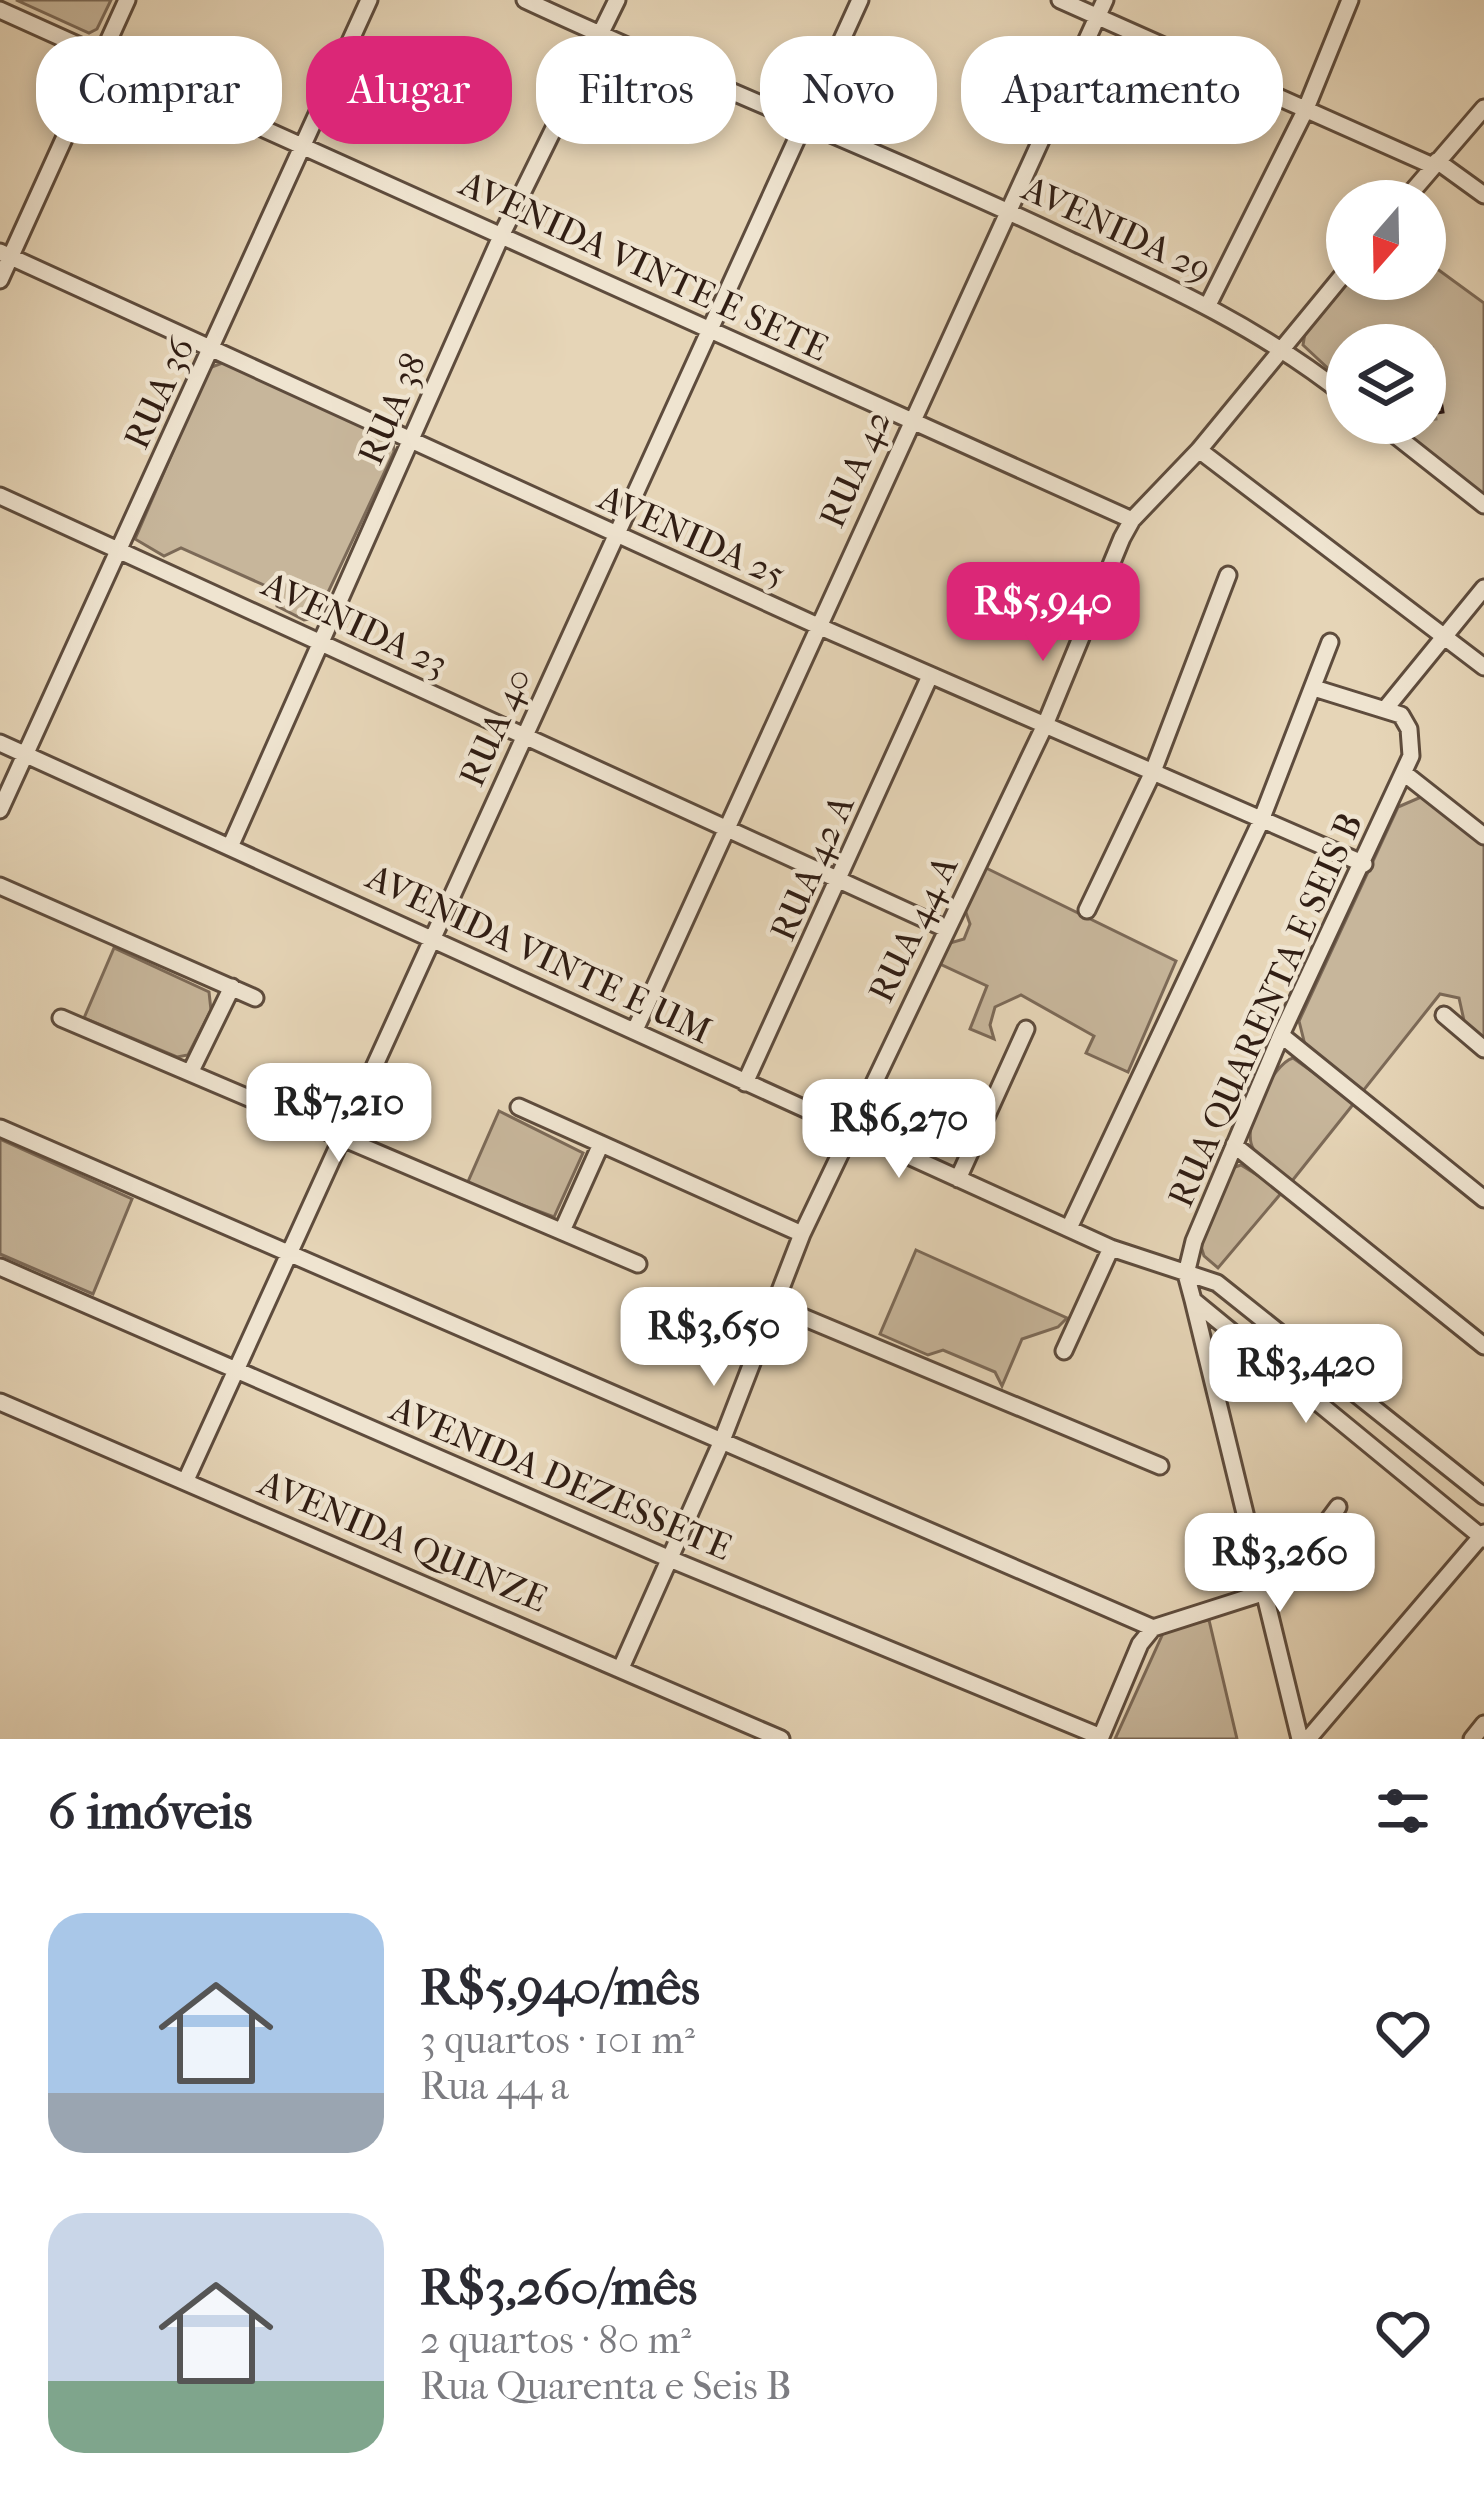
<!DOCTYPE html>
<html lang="pt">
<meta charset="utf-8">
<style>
:root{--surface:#fff;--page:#f7f7f7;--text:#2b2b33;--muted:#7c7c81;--accent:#db2777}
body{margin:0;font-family:"IM FELL French Canon",serif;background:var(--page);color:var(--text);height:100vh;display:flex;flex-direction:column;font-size:45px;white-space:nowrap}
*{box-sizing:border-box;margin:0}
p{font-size:39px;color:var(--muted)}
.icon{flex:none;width:66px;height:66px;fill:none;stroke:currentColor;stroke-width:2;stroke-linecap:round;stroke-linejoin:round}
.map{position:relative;height:1739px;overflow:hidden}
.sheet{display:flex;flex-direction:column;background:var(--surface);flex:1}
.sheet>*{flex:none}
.banner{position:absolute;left:36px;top:36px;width:1413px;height:108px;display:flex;gap:24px}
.needle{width:78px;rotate:200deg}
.tools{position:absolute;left:1326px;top:180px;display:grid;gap:24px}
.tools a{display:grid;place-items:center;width:120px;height:120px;border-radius:50%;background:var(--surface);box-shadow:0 6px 18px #0003;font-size:60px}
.price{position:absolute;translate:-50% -102px;padding:0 27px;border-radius:24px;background:#fff;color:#222;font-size:39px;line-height:78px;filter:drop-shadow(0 3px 6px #0008)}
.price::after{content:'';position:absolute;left:50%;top:72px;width:36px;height:27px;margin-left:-18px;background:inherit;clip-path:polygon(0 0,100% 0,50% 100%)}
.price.selected{background:var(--accent);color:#fff}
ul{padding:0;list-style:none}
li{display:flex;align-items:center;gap:36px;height:300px;padding:0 48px}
li span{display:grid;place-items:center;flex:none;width:336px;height:240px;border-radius:36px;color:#555}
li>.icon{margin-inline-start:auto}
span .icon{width:144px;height:144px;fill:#fffc;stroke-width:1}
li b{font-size:51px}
h2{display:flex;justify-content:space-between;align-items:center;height:144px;padding:0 48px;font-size:51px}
.chip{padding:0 42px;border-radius:48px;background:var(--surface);box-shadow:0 6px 18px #0003;font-size:42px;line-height:108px}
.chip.selected{background:var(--accent);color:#fff}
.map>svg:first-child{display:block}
.green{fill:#c7b69b;stroke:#7c6a58;stroke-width:3}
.building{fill:#8f7d69;stroke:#311e14;stroke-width:3;filter:url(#shadow)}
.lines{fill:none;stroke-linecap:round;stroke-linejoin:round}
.minor-casing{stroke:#5e4c3d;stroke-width:21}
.minor{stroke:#efe4d0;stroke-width:15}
.labels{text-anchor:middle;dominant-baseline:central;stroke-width:9;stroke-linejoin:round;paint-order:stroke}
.street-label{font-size:36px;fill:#311e14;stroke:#efe4d0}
</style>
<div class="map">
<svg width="1484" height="1739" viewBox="0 0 1484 1739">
<defs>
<filter id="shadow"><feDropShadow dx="-7" dy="7" stdDeviation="0" flood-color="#0004"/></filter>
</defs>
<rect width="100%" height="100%" fill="#e6d5b7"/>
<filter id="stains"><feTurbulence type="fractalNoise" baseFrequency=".00167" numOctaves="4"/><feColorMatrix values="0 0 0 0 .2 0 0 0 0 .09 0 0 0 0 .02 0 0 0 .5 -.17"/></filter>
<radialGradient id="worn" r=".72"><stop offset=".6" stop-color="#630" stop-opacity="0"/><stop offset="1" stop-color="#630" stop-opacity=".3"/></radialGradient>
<!-- green -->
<path class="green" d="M16,0H111L97,29L89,33Z
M1425,260L1484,303V498L1392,423H1425V345H1347V386L1303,345L1305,333L1349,279H1425Z
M225,362L393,441L394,452L316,618L304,620L277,606L275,590L181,548L164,556L135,539L209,368Z
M1421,797L1484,843V1041L1465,1025L1459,998L1440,994L1363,1091L1305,1045L1299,1021L1398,807Z
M984,867L1176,961L1128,1072L1086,1053L1094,1036L1021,995L995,1007L990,1025L994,1039L970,1029L987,986L940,964L950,943L964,939L970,924L965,910Z
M114,948L209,992L211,1010L188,1055L177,1057L84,1018Z
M1293,1058L1355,1102L1292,1181C1281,1171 1263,1162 1254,1150C1239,1129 1272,1064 1293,1058Z
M499,1111L583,1153L554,1217L467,1184Z
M0,1139L132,1199L93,1294L0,1254Z
M1241,1165L1283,1191L1218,1268L1204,1256L1200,1243L1232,1168Z
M916,1250L1067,1318L1058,1327L1022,1339L1002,1386L995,1372L943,1350L928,1355L880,1334Z
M1209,1620L1237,1739H1115L1165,1629Z"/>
<!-- building -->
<path class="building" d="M1425,348H1432L1443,412L1425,415Z"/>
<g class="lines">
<defs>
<path id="minor" d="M525,0C705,84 890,155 1069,240C1168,286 1262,329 1347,397
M1060,0L1433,166
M0,10L1132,520
M1437,161L1484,195
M1404,201L1484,108
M0,252L818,626L1364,864
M0,280L127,0
M1208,305L1305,111L1350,0
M1380,423L1484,505
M1199,450L1484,667
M0,496L946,929
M1314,688L1401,715L1409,729L1411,756L1281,1035L1194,1241L1186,1274L1193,1300L1484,1539
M1386,708L1484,588
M0,743L1111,1248L1217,1283L1484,1496
M1404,773L1484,836
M0,810L369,0
M230,847L502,234L617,0
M0,886L255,998
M1087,910L1152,774L1228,575
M1444,1015L1484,1049
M61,1018L638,1264
M635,1030L1105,0
M1281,1035L1484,1199
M190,1073L232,987
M745,1083L930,676
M519,1107L802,1234
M0,1128L1153,1628
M1234,1145L1484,1346
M958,1179L1026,1029
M1069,1228L1260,823L1330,642
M562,1231L601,1144
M0,1267L670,1559L1101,1737
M1193,1300L1300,1739
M774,1305L1160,1466
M1064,1351L1111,1248
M0,1402L781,1739
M186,1480L860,0
M621,1668L721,1443L802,1234L1045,725L1122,538L1132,520L1199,450L1347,270
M1100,1739L1140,1644L1153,1628L1278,1588L1338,1507
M1308,1739L1484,1533
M1472,1739L1484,1724"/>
</defs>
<!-- minor casing -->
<use href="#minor" class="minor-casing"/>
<!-- minor -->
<use href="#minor" class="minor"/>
</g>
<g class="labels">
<!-- street labels -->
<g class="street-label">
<text transform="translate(1117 229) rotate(25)">AVENIDA 29</text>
<text transform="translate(644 266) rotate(25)">AVENIDA VINTE E SETE</text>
<text transform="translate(159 393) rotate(-65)">RUA 36</text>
<text transform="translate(392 409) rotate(-66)">RUA 38</text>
<text transform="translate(855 469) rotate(-66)">RUA 42</text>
<text transform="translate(692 536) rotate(24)">AVENIDA 25</text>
<text transform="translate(355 624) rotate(25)">AVENIDA 23</text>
<text transform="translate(495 727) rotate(-66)">RUA 40</text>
<text transform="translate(812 868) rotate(-66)">RUA 42 A</text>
<text transform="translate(913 929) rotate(-64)">RUA 44 A</text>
<text transform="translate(539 954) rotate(25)">AVENIDA VINTE E UM</text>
<text transform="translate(1265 1010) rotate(-66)">RUA QUARENTA E SEIS B</text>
<text transform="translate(561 1478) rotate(23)">AVENIDA DEZESSETE</text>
<text transform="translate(403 1541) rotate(23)">AVENIDA QUINZE</text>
</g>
</g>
<rect width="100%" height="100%" filter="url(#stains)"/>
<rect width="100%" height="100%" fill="url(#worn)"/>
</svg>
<div class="tools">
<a><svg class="needle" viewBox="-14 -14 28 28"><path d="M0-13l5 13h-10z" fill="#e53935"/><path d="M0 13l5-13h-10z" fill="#7c7c81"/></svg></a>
<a><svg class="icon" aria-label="layers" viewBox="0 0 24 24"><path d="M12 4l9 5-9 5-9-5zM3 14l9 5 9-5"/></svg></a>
</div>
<b class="price selected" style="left:1043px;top:664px">R$5,940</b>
<b class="price" style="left:339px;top:1165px">R$7,210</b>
<b class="price" style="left:899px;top:1181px">R$6,270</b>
<b class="price" style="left:714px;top:1389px">R$3,650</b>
<b class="price" style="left:1306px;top:1426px">R$3,420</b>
<b class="price" style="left:1280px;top:1615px">R$3,260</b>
<div class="banner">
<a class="chip">Comprar</a>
<a class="chip selected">Alugar</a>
<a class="chip">Filtros</a>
<a class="chip">Novo</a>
<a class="chip">Apartamento</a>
</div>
</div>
<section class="sheet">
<h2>6 imóveis<svg class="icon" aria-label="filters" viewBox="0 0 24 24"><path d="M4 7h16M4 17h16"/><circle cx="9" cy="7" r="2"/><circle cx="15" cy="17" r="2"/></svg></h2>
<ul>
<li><span style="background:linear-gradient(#a9c7e8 75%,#9aa5b1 0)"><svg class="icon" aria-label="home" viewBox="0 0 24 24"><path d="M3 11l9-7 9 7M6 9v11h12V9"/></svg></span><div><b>R$5,940/mês</b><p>3 quartos · 101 m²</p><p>Rua 44 a</p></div><svg class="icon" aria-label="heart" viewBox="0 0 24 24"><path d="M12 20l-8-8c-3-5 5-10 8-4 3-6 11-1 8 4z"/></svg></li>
<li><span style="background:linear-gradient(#c9d6e8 70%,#7fa58c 0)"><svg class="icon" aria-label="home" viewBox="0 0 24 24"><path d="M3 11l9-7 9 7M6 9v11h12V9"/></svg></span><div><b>R$3,260/mês</b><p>2 quartos · 80 m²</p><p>Rua Quarenta e Seis B</p></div><svg class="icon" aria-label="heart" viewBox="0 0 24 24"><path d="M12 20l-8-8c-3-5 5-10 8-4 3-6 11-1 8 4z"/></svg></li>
</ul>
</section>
